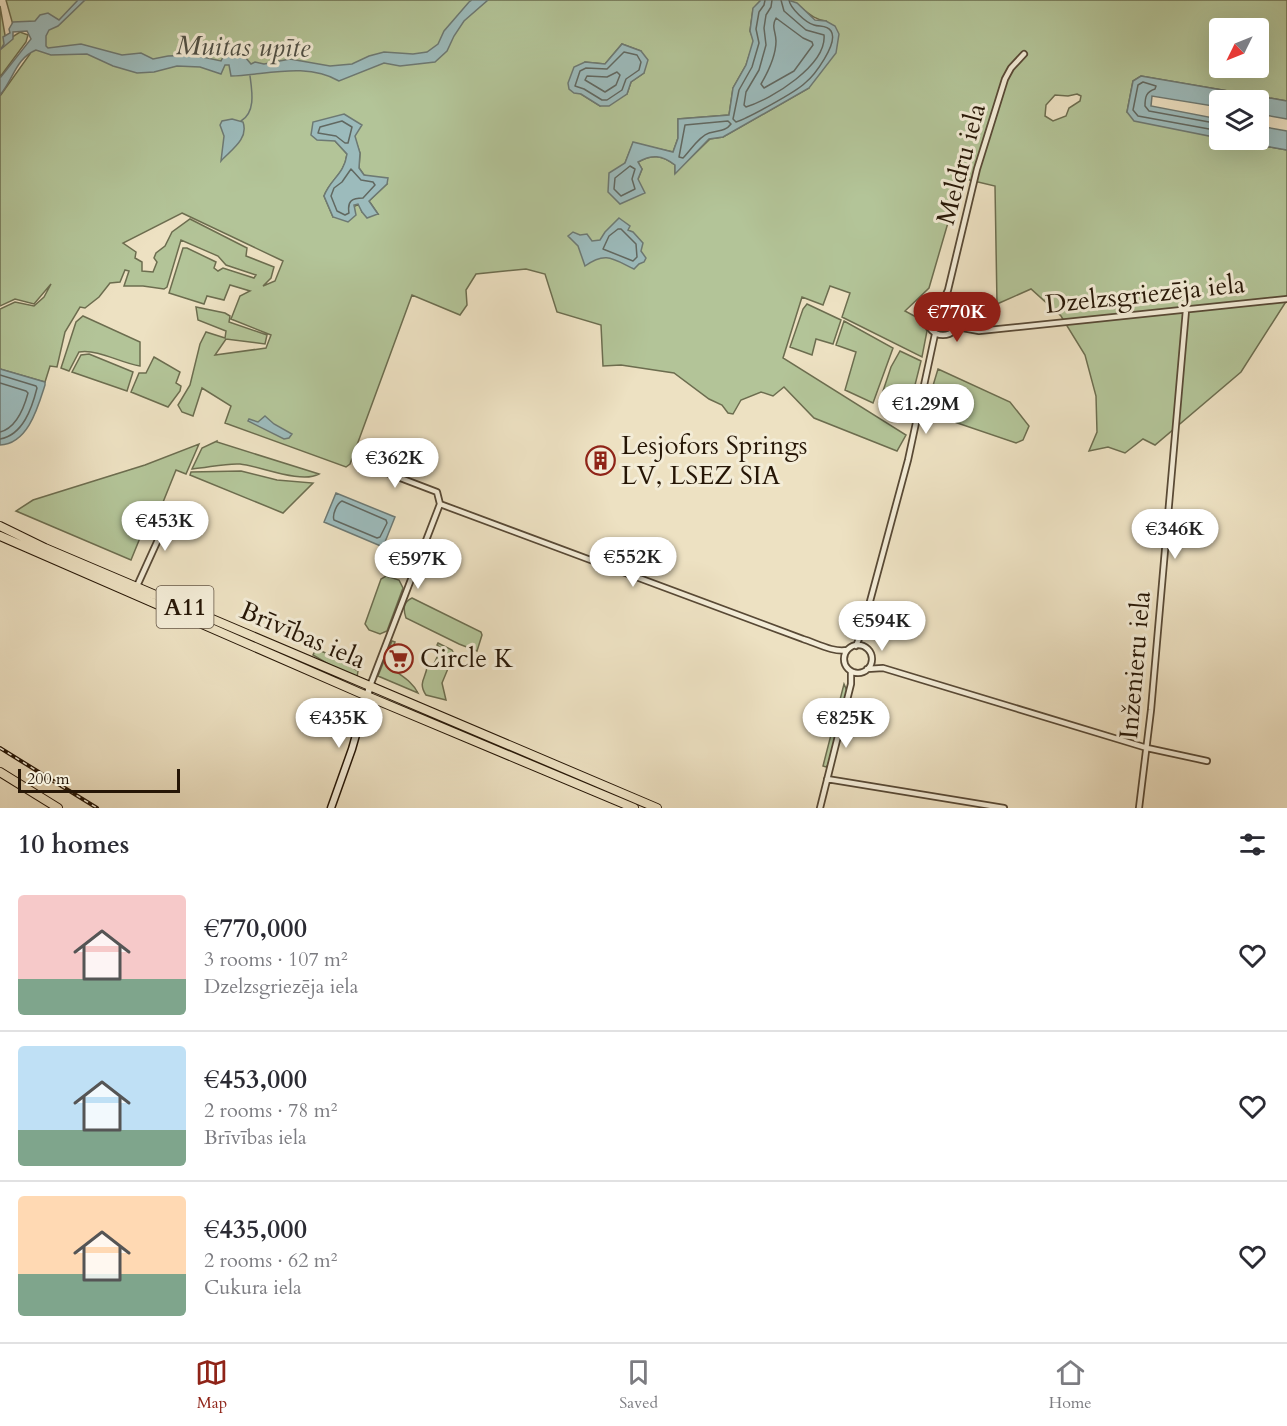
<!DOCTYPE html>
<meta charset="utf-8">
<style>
:root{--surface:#fff;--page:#f2f2f3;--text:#2b2b33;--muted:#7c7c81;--line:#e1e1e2;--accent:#8f2418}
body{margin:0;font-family:Cardo,serif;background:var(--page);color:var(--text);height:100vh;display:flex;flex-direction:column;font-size:22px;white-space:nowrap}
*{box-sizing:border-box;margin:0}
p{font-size:20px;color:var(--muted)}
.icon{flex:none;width:33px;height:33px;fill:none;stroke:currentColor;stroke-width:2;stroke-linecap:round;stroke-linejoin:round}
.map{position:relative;height:808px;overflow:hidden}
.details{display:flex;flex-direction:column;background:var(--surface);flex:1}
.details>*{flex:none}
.needle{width:39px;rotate:227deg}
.tools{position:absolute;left:1209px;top:18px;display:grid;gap:12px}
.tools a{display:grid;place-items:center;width:60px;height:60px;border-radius:6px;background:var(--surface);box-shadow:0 6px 24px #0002;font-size:30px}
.scale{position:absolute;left:18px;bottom:15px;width:162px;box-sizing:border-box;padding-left:6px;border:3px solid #261606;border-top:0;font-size:16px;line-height:21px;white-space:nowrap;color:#261606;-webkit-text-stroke:4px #f3ecd7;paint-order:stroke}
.price{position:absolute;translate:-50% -51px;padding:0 14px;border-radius:21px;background:#fff;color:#222;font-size:20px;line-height:39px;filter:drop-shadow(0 2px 3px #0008)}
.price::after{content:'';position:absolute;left:50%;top:36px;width:18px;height:14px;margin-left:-9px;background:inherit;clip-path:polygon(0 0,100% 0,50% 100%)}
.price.current{background:var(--accent);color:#fff}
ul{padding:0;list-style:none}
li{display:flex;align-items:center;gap:18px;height:150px;padding:0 18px}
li+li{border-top:2px solid var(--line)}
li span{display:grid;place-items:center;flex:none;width:168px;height:120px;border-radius:6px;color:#555}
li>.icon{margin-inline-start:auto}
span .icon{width:72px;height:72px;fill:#fffc;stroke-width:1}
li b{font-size:26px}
h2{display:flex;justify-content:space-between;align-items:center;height:72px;padding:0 18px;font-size:26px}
.menu{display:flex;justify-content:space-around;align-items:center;height:84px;border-top:2px solid var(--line);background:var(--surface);font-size:16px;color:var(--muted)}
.menu a{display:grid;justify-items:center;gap:3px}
.menu .current{color:var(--accent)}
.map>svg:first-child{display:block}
.green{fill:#b3c498;stroke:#6c6d4f;stroke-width:1.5;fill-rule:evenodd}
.water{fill:#9cbbbc;stroke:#6d7973;stroke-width:1.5}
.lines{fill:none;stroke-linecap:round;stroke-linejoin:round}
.shore{stroke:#616861;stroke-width:1.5}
.stream{stroke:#6d7973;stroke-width:1.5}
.minor-casing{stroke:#584935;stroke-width:8}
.secondary-casing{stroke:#261606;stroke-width:9}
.trunk-casing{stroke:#261606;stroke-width:10}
.minor{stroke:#f3ecd7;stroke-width:4.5}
.secondary{stroke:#f3ecd7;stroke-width:6}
.trunk{stroke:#ede1c2;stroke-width:8}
.rail-casing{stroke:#261606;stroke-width:4}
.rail{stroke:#f3ecd7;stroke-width:1.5;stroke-dasharray:4.5;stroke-linecap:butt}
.labels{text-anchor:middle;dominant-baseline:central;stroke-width:6;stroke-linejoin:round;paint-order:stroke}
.shield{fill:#f3ecd7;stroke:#645645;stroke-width:1.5}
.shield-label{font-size:24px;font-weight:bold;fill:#261606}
.street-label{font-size:26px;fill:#261606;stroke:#f3ecd7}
.poi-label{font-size:26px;fill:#261606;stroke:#f3ecd7;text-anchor:start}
.water-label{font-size:27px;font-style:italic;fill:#4f5046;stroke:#f3ecd7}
</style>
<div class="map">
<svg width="1287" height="808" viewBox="0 0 1287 808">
<rect width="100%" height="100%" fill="#ede1c2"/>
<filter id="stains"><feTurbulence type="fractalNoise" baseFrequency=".00333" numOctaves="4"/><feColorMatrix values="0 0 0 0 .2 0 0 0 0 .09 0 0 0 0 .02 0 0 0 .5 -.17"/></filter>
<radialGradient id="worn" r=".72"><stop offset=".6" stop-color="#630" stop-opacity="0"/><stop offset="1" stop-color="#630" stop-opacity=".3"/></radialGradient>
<!-- green -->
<path class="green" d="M6,0H761L753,9L750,31L754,41L746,65L733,88L729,115L678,119V138L673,152L633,143L625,163L638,179L642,169L638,162C652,154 662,155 675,165V173L710,139L723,137L809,88L826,21C809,19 804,6 788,0H1287V101L1141,76L1133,81L1127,112L1219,138L1220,140H1230L1287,150V300L1241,372L1155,445L1143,439L1125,453L1108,447L1089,451L1097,432L1096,396L1085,355L1061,316L1031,289L997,304L995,186L961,178L929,288L905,311L920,319L927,331L922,357L842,317L850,293L830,286L823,305L802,297L783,358L906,435L897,451L814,418L784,387L773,396L761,392L741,400L733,414L728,413L722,405L709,399L674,373L621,365L603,366L601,325L557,312L545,274L526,269L476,274L466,290L467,305L460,315L412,295L350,464L346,467L225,423L231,406L202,388L193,416L182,412L178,405L190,385L200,344L206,332L225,338L226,331L198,320L196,307L225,313L230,316L229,322L267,335L265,344L226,339L215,355L266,348L271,335L231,319L240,296L250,291L230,285L224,300L207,296L204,304L169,293L183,248H187L216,262L214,268L218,271L223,268L254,278L256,275L226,265L218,256L181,240L167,287L164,289L143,286H124L129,271L125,270L120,282L110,283L99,297L85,308L80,307L65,332L57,367L50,366L45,382L0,369V309L15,302L34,306L44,297L51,284L34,304L15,299L0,306V96L30,54L34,44L35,26L13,25ZM1220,28H1258V68H1220ZM622,44L641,51L644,73L631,82L627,94L600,106L581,94L585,62L605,64ZM1077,94L1081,96L1080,101L1069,108L1066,116L1053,121L1045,116L1046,105L1055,95L1068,96ZM354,136L360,153L359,168L364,175L387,184L369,201L378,214L362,212L359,204L333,217L324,196C331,178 344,176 347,154L335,141ZM182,213L283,261L275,281L263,286L271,278L274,267L246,256L247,248L190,219L172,232L165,246L156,253L154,258L157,262L153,272L142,271V262L135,258L136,252L123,243Z
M0,6L6,41L20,32L28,35L26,42L0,77Z
M807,304L841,320L833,344L816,339L812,355L790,347L803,309Z
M83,316L140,342V366C120,363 99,349 79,352L69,371L61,368L76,322Z
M844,321L893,348L873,403L845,390L856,352L836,345Z
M900,351L921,361L908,413L879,403L891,367Z
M89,354L133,372L127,391L72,372L81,355Z
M154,357L180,372L176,383L181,386L180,391L168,407L131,392L139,373H146Z
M938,369L1010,402L1029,426L1023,440L1016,443L925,412Z
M217,441V442L319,474C301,484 260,466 240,464C225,463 207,468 192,469L202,448Z
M199,444L186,474L176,470L153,527L140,538L131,560L16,511L33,500L145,465Z
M241,471L277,480L313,483L283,513L190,475L191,472Z
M386,576L399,580L403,588L387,631L380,634L369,630L365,624L381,579Z
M412,598L481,632L482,635L477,651L459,644L406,618C403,609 403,602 412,598Z
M392,641L395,642L390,654L392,655L387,664C398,675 411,679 418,693L378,676Z
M438,643L452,650L454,654L442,683L446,700L426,695C417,682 427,677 427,666L432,668L439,653L434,650L439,652L441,648L437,645Z
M316,649L333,656L358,671L357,677L335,668L313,655Z
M844,684L847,691L828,765L826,767L823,766Z"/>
<!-- water -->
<path class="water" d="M78,0H85L58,26L49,30L46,36V46L48,48L81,44L122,55L141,53L153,59L168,56L193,55L221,61L223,57L240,51L251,64L255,62L264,64L290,59L330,66L352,64L369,56L384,52L413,54L427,52L438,44L444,31L469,2L472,0H488L464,21L454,36L447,51L435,62L400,66L384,63L339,81C306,62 266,75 231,76L229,65H225L221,74L200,67L177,66L154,72L137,73L113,66L87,54L51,55L36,50C16,58 13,80 0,95V78L31,39L27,31L13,32V39L0,50L4,44L3,37L10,33L9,29L13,22L35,21L40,15L48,13L59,20Z
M761,0H788L797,3L815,20L826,21L835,26L839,34L836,53L809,88L723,137L709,139L675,174V165C662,155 652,154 638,162L642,169L638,179L645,193L620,204L608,192L609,173L625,163L633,142L673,152L678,138V119L729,115L733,88L746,65L753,41L750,31L753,8Z
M622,44L641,51L648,60L644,73L631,82L627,94L609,106H600L581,94L574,93L569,89L568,83L574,67L585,62L605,64Z
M1141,76L1287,101V119L1259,114L1258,100H1220L1219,107L1152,96L1151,106L1219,119V138L1134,121L1127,112L1133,81Z
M344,114L362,125L355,136L360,153L359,168L364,175L388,178L387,184L369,201L378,214L367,218L362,212L358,204L354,205L356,215L348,222L333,217L324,196C331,178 344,175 347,154L335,141L317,140L311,135L313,122Z
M232,119L243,122C249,139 231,150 221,161L224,136L220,125L222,121Z
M1259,126L1287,131V150L1230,140H1258Z
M619,218L630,226L628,230L633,232L643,243L641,251L646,258L644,262L639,264L634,269C613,259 606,251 585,266L578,246L568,236L573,232L580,235L587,234L592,241L600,240L605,232Z
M0,369L45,382V385C38,407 28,444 0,445Z
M265,416L274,424L292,434L289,438L284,439L248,421L249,419L258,422Z
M336,493L395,517L383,547L324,522Z"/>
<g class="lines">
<!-- shore -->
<path class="shore" d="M765,0L764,5L759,12L756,29L759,43L752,67L739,90L733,119L736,122C748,118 796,92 805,83C814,76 839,43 831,31C827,25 820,27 814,25C806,23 790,8 789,0
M772,0L771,7L766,15L764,28L766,45L759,70L746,92L744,105L746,107C772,99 827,65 824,35L806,30L784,11L781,0
M776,18L803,38L812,42L813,45L794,71L764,88L761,84C768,72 776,55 776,41C776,32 771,27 776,18Z
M624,52L637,55L641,62L639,70L626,79L622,90L607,100H602L584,89L575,86L580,71L586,68L607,69Z
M617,72L620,75L616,85L605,92L585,80L587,76L607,77Z
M342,121L352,127L348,143H345L336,136L318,133L320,127Z
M728,121L731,124C725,132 718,130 709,133C699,136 690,151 683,158L679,157L685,125Z
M1220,124L1149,111L1145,106C1145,97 1146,92 1155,89L1156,86L1143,82L1138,85L1133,110L1138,116L1220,131
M630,166L635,169L632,179L635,189L621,196L614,189L615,178Z
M351,169L361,180L373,182L375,185L363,198C352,198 347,201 349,213L345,215L337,211L331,196L334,188L342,182Z
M618,229H621L636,244L637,257L633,261L603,249L609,236Z
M0,375L36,386L37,388C32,408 23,435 0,439
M0,383L26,391L28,393C24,408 16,428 0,432
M342,501L386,520L387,523L380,537L377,538L334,520C332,515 337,503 342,501Z"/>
<!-- stream -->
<path class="stream" d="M241,121C256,112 252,91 250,76"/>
<defs>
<path id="minor" d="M927 319a16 16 0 1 1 32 0a16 16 0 1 1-32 0Z
M942,303L948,290L977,169L1005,79L1011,68L1024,54
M957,327L979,331L1287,299
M361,463L437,492L440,504L370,686
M440,504L803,639C816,643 834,653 847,650
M137,586L172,509
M844 659a14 14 0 1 1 28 0a14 14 0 1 1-28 0Z
M856,646L862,631L908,460L935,334
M867,669L883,668L1147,748L1207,761
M827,779L1004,808
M820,808L851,684V671
M1139,808L1151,710L1186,310"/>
<path id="secondary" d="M331,808L352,749L370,686"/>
<path id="trunk" d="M0,526L45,548L657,808
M0,536L367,696L634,808
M0,772L58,808"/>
</defs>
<!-- minor casing -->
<use href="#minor" class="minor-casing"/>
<!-- secondary casing -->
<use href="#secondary" class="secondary-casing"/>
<!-- trunk casing -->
<use href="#trunk" class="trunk-casing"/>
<!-- minor -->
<use href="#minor" class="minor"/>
<!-- secondary -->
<use href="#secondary" class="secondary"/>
<!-- trunk -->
<use href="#trunk" class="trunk"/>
<defs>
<path id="rail" d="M0,748L97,808"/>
</defs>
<!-- rail casing -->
<use href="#rail" class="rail-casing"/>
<!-- rail -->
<use href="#rail" class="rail"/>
</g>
<!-- icons -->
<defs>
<symbol id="building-ring" viewBox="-11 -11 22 22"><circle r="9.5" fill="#f3ecd7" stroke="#8f2418" stroke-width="1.5"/><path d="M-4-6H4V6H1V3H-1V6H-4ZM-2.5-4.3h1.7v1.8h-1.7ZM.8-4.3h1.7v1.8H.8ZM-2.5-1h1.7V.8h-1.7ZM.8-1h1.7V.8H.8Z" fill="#8f2418"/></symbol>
<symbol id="supermarket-ring" viewBox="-11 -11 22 22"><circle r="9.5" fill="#f3ecd7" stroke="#8f2418" stroke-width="1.5"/><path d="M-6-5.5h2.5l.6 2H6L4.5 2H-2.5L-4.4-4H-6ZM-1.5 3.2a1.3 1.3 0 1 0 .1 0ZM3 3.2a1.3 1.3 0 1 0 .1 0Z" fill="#8f2418"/></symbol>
</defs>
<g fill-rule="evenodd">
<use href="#building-ring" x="584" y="444" width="33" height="33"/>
<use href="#supermarket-ring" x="382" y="642" width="33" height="33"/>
</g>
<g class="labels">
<!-- shield labels -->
<rect class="shield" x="156.5" y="586" width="57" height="42" rx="4.5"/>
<g class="shield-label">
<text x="185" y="607">A11</text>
</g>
<!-- street labels -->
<g class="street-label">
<text transform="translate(961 164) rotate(-75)">Meldru iela</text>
<text transform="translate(1145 294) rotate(-6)">Dzelzsgriezēja iela</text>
<text transform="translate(303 635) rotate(23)">Brīvības iela</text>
<text transform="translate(1135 665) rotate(-85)">Inženieru iela</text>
</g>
<!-- poi labels -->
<g class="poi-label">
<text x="621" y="445">Lesjofors Springs<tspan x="621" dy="30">LV, LSEZ SIA</tspan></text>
<text x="420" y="658">Circle K</text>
</g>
<!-- water labels -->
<g class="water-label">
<text transform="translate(243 47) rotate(1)">Muitas upīte</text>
</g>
</g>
<rect width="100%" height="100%" filter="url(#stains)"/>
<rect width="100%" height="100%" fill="url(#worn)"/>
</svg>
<div class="tools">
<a><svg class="needle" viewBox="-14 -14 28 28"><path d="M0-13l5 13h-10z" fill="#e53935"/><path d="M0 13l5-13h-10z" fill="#7c7c81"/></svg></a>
<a><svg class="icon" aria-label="layers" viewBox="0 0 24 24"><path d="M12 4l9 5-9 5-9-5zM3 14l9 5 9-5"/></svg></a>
</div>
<div class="scale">200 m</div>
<b class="price current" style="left:957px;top:343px">€770K</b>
<b class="price" style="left:926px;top:435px">€1.29M</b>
<b class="price" style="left:395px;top:489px">€362K</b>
<b class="price" style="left:165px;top:552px">€453K</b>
<b class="price" style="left:1175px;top:560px">€346K</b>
<b class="price" style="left:633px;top:588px">€552K</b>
<b class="price" style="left:418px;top:590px">€597K</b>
<b class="price" style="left:882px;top:652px">€594K</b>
<b class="price" style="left:339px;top:749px">€435K</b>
<b class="price" style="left:846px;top:749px">€825K</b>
</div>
<section class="details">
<h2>10 homes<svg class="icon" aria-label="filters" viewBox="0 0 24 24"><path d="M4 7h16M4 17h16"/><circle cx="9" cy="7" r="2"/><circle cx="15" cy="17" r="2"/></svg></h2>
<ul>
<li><span style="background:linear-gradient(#f6c9c9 70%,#7fa58c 0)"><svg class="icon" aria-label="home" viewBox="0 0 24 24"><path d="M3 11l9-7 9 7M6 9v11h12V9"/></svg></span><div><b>€770,000</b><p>3 rooms · 107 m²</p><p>Dzelzsgriezēja iela</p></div><svg class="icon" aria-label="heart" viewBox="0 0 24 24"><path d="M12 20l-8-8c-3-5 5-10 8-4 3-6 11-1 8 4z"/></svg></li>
<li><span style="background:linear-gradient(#bfe0f5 70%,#7fa58c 0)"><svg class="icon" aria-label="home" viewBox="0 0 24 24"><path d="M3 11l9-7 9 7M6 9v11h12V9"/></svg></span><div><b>€453,000</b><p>2 rooms · 78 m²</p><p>Brīvības iela</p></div><svg class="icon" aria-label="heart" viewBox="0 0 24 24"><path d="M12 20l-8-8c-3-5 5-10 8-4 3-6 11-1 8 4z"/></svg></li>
<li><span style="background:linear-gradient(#ffd9b3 65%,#7fa58c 0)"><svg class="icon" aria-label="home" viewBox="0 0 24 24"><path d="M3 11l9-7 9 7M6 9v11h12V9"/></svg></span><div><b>€435,000</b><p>2 rooms · 62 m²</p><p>Cukura iela</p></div><svg class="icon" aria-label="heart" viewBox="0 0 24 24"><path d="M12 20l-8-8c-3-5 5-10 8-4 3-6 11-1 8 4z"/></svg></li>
</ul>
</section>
<nav class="menu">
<a class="current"><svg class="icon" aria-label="map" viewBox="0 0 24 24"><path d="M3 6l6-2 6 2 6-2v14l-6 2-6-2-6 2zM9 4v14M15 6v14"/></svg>Map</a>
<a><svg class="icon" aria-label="saved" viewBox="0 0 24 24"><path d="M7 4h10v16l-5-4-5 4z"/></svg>Saved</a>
<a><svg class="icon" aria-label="home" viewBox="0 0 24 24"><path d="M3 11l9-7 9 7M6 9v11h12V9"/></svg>Home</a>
</nav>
